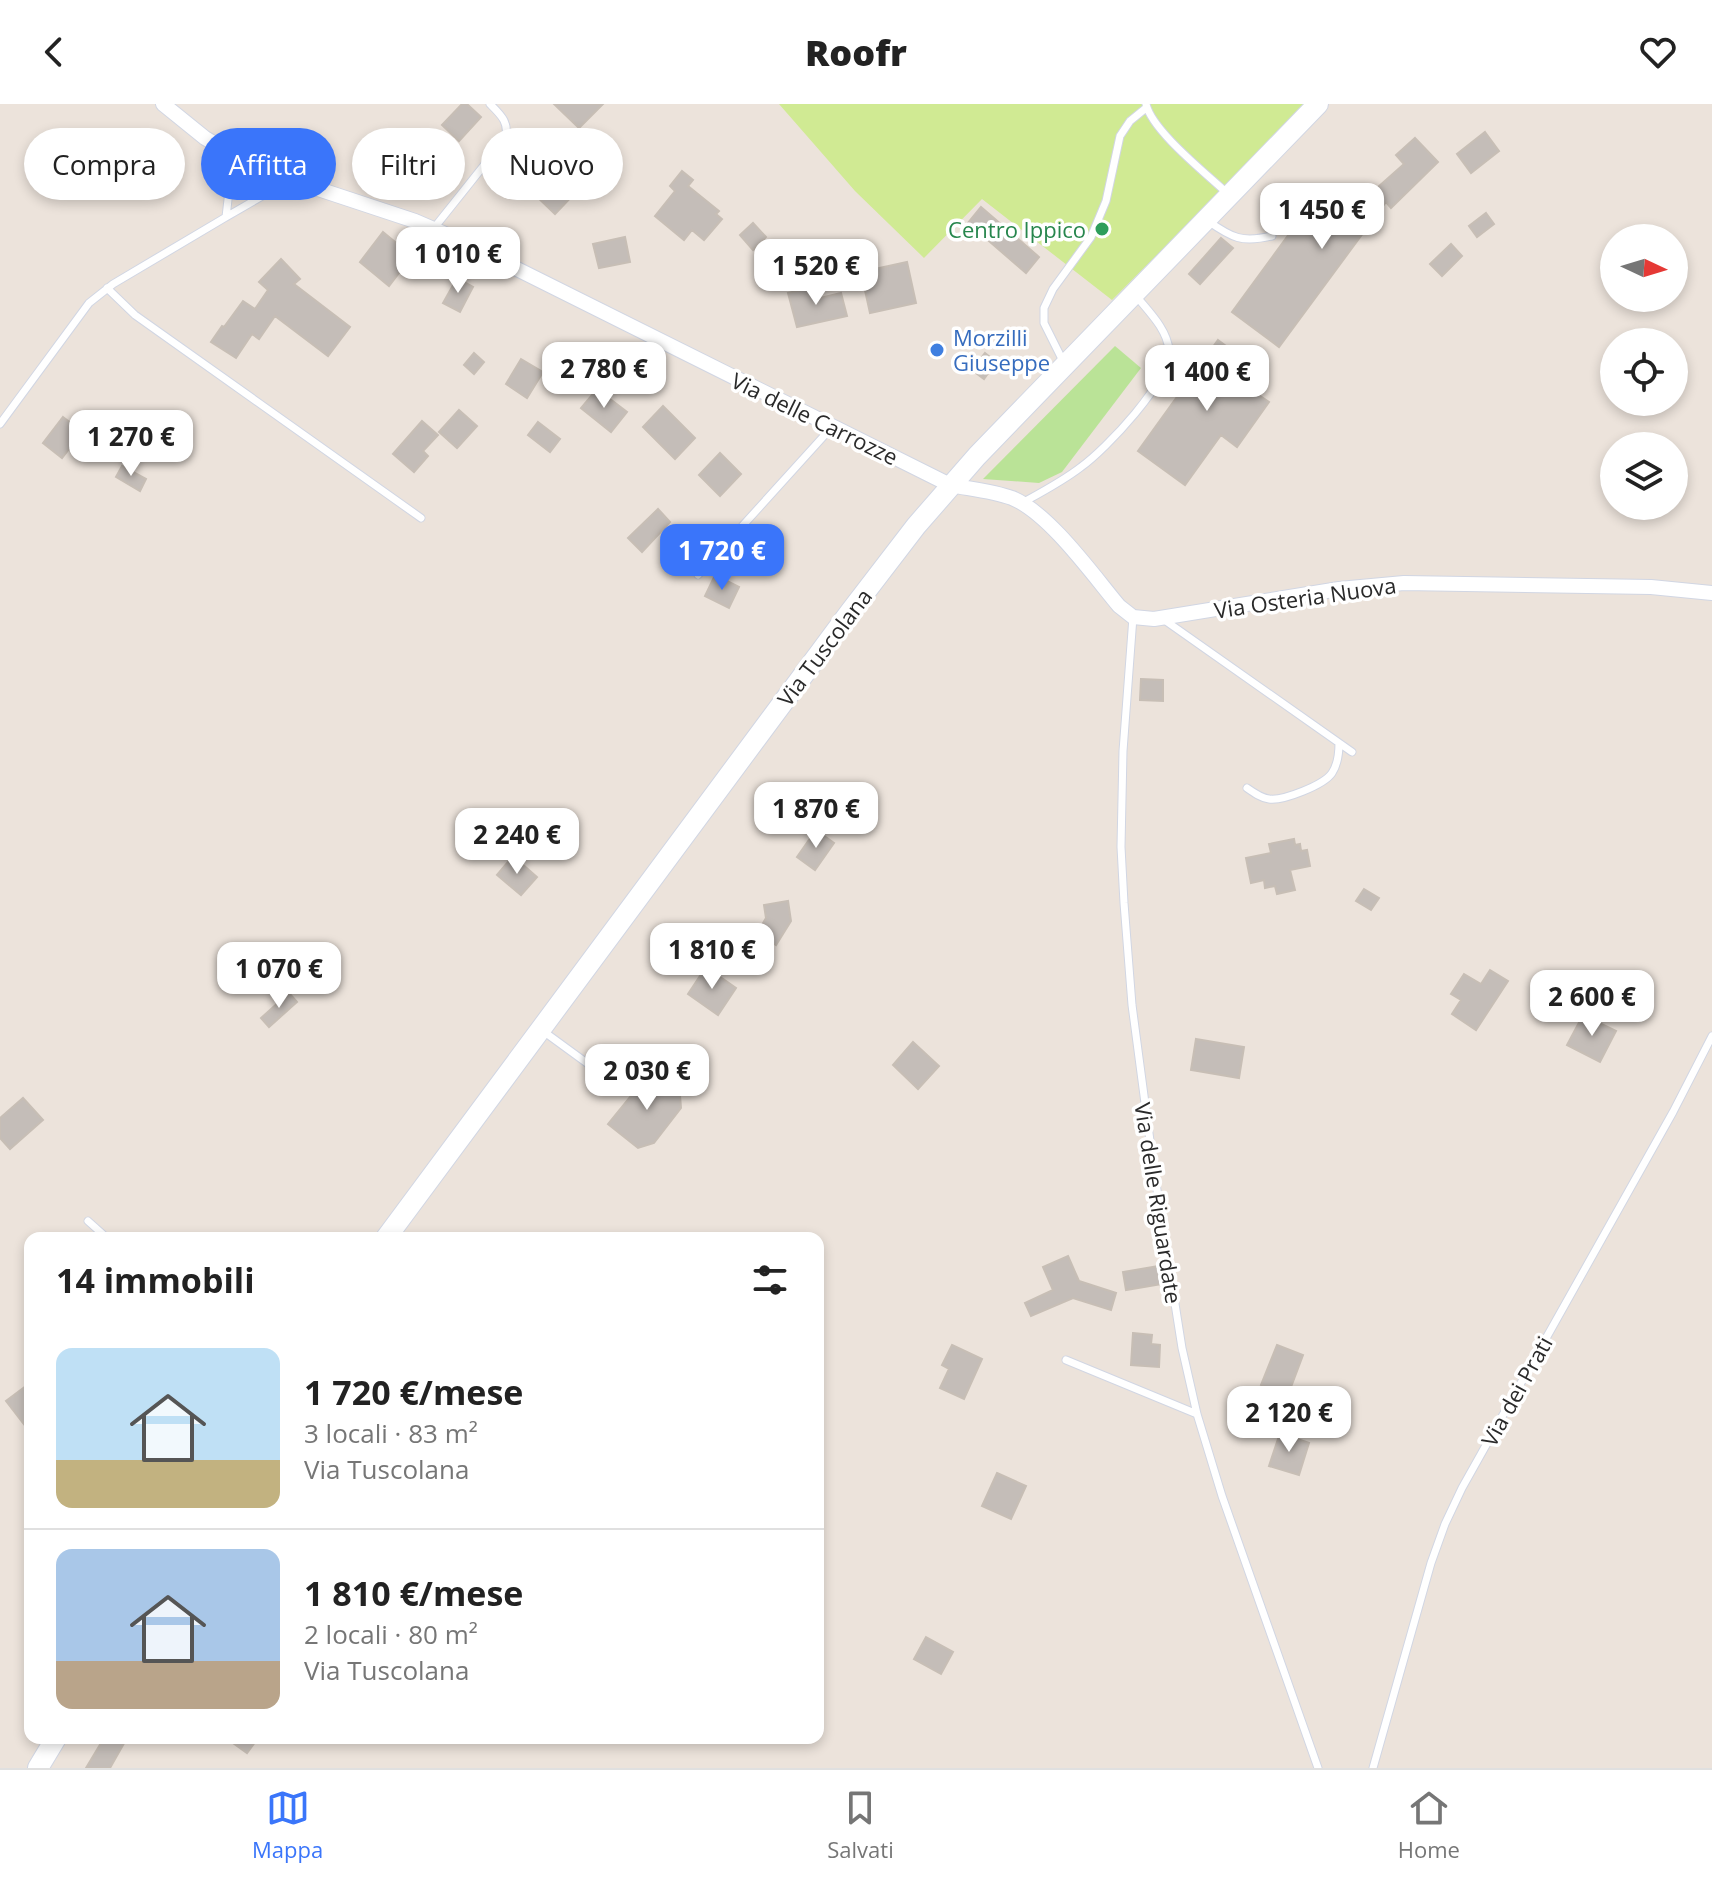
<!DOCTYPE html>
<html lang="it">
<meta charset="utf-8">
<style>
:root{--surface:#fff;--page:#f2f2f2;--text:#222;--muted:#767676;--line:#e0e0e0;--accent:#3a75fa}
body{margin:0;font-family:"Open Sans",sans-serif;background:var(--page);color:var(--text);height:100vh;display:flex;flex-direction:column;font-size:30px;white-space:nowrap}
*{box-sizing:border-box;margin:0}
p{font-size:26px;color:var(--muted)}
.icon{flex:none;width:44px;height:44px;fill:none;stroke:currentColor;stroke-width:2;stroke-linecap:round;stroke-linejoin:round}
.map{position:relative;flex:1;overflow:hidden}
.side{position:absolute;left:24px;top:1128px;width:800px;height:512px;display:flex;flex-direction:column;background:var(--surface);border-radius:16px;box-shadow:0 4px 12px #0003}
.side>*{flex:none}
.guide{position:absolute;left:24px;top:24px;width:800px;height:72px;display:flex;gap:16px}
.needle{width:52px;rotate:94deg}
.controls{position:absolute;left:1600px;top:120px;display:grid;gap:16px}
.controls a{display:grid;place-items:center;width:88px;height:88px;border-radius:50%;background:var(--surface);box-shadow:0 4px 12px #0003;font-size:40px}
.price{position:absolute;translate:-50% -68px;padding:0 18px;border-radius:16px;background:#fff;color:#222;font-size:26px;line-height:52px;filter:drop-shadow(0 2px 4px #0008)}
.price::after{content:'';position:absolute;left:50%;top:48px;width:24px;height:18px;margin-left:-12px;background:inherit;clip-path:polygon(0 0,100% 0,50% 100%)}
.price.current{background:var(--accent);color:#fff}
ul{padding:0;list-style:none}
li{display:flex;align-items:center;gap:24px;height:200px;padding:0 32px}
li+li{border-top:2px solid var(--line)}
li span{display:grid;place-items:center;flex:none;width:224px;height:160px;border-radius:16px;color:#555}
li>.icon{margin-inline-start:auto}
span .icon{width:96px;height:96px;fill:#fffc;stroke-width:1}
li b{font-size:34px}
h2{display:flex;justify-content:space-between;align-items:center;height:96px;padding:0 32px;font-size:34px}
.tag{padding:0 28px;border-radius:36px;background:var(--surface);box-shadow:0 4px 12px #0003;font-size:28px;line-height:72px}
.tag.current{background:var(--accent);color:#fff}
header{display:flex;justify-content:space-between;align-items:center;height:104px;padding:0 32px;background:var(--surface);font-size:36px;font-weight:800}
.tabs{display:flex;justify-content:space-around;align-items:center;height:112px;border-top:2px solid var(--line);background:var(--surface);font-size:22px;color:var(--muted)}
.tabs a{display:grid;justify-items:center;gap:4px}
.tabs .current{color:var(--accent)}
.map>svg:first-child{display:block}
.green{fill:#bae397}
.pitch{fill:#d0ea93}
.water{fill:#6ddcef}
.building{fill:#c4bdb8;stroke:#c7beb5;stroke-width:2}
.lines{fill:none;stroke-linecap:round;stroke-linejoin:round}
.lane-casing{stroke:#d1d6e3;stroke-width:9}
.street-casing{stroke:#d1d6e3;stroke-width:16}
.secondary-casing{stroke:#d1d6e3;stroke-width:22}
.lane{stroke:#fff;stroke-width:7}
.street{stroke:#fff;stroke-width:14}
.secondary{stroke:#fff;stroke-width:20}
.leisure-dot{fill:#2e9e5b;stroke:#fff;stroke-width:3}
.shop-dot{fill:#3f7fe0;stroke:#fff;stroke-width:3}
.labels{text-anchor:middle;dominant-baseline:central;stroke-width:7;stroke-linejoin:round;paint-order:stroke}
.leisure-label{font-size:22px;fill:#27864d;stroke:#fff;text-anchor:end}
.shop-label{font-size:22px;fill:#366cbe;stroke:#fff;text-anchor:start}
.street-label{font-size:22px;fill:#2a2a2a;stroke:#fff}
</style>
<header><svg class="icon" aria-label="back" viewBox="0 0 24 24"><path d="M15 5l-7 7 7 7"/></svg>Roofr<svg class="icon" aria-label="heart" viewBox="0 0 24 24"><path d="M12 20l-8-8c-3-5 5-10 8-4 3-6 11-1 8 4z"/></svg></header>
<div class="map">
<svg width="1712" height="1664" viewBox="0 0 1712 1664">
<rect width="100%" height="100%" fill="#ece3db"/>
<!-- green -->
<path class="green" d="M1115,242L1141,264L1062,368L1039,379L983,375Z"/>
<!-- pitch -->
<path class="pitch" d="M779,0H1304L1221,87L1112,196L982,95L924,154L855,87Z"/>
<!-- water -->
<path class="water" d="M714,832L737,849L729,860L706,843Z"/>
<!-- building -->
<path class="building" d="M462,0H467L481,13L459,37L442,21Z
M554,0H603L579,24Z
M1485,28L1499,47L1471,69L1457,50Z
M1415,34L1438,58L1391,104L1386,98L1279,243L1232,208L1295,122L1307,131L1341,85L1360,99L1404,60L1396,51Z
M682,67L693,76L688,82L719,107L716,110L722,115L704,136L692,126L684,136L655,112L675,87L670,82Z
M551,68L575,89L555,110L532,88Z
M981,103L1039,153L1026,169L968,119Z
M1486,109L1494,120L1477,133L1469,122Z
M753,119L766,133L753,146L740,131Z
M383,128L412,152L389,182L360,158Z
M625,133L630,158L599,164L593,140Z
M1221,134L1233,144L1200,180L1189,170Z
M1451,140L1462,152L1442,172L1430,160Z
M281,155L300,175L294,180L350,223L328,252L275,212L259,235L252,230L236,254L211,238L222,222L224,223L243,197L255,205L268,186L259,178Z
M907,158L916,199L870,209L861,168Z
M457,174L473,183L460,208L443,199Z
M813,183L816,195L841,189L847,212L797,223L788,189Z
M1218,236L1265,271L1253,287L1269,298L1237,343L1221,331L1185,381L1138,347Z
M474,249L484,258L474,270L464,261Z
M985,249L996,258L984,275L972,266Z
M521,255L543,268L527,294L506,280Z
M597,285L627,308L611,328L581,304Z
M663,302L695,334L675,355L643,323Z
M459,306L477,322L457,344L439,328Z
M63,313L89,333L80,345L73,340L62,354L43,339Z
M422,317L438,331L423,347L428,352L414,368L393,350Z
M538,318L560,335L550,348L528,331Z
M720,349L741,370L720,392L699,371Z
M122,362L146,375L140,387L116,373Z
M658,405L670,418L642,448L628,434Z
M715,471L739,483L729,504L705,492Z
M1141,575L1163,576V597L1140,596Z
M816,726L834,739L815,766L797,753Z
M1294,735L1295,741L1300,740L1301,747L1307,746L1310,762L1290,766L1295,786L1277,790L1275,782L1265,784L1264,776L1251,779L1246,754L1271,749L1269,740Z
M513,752L537,773L521,791L497,771Z
M1364,785L1379,794L1371,806L1356,797Z
M788,797L791,817L776,841L757,829L766,814L764,801Z
M706,863L736,884L718,911L688,890Z
M1490,866L1508,877L1476,926L1452,910L1461,896L1451,890L1464,870L1481,880Z
M289,889L297,898L269,923L261,914Z
M1583,911L1616,927L1600,958L1567,941Z
M1196,935L1244,943L1239,974L1191,966Z
M913,938L939,962L918,985L893,961Z
M652,966L680,991L681,1004L654,1039L638,1044L608,1020Z
M23,994L43,1016L10,1045L0,1034V1014Z
M1068,1152L1079,1177L1116,1189L1111,1206L1073,1194L1031,1212L1025,1199L1053,1186L1043,1163Z
M1159,1162L1162,1180L1126,1186L1123,1168Z
M1133,1229L1152,1231L1151,1240L1160,1241L1159,1263L1131,1261Z
M952,1241L982,1255L964,1295L940,1284L949,1265L942,1261Z
M1277,1241L1303,1251L1288,1291L1261,1281Z
M30,1279V1328L6,1297Z
M1280,1329L1309,1339L1299,1371L1269,1362Z
M997,1369L1026,1382L1011,1415L982,1402Z
M926,1533L953,1548L941,1570L914,1555Z
M104,1634H127L110,1664H86Z
M226,1634H258L247,1649Z"/>
<g class="lines">
<defs>
<path id="lane" d="M1146,0C1152,27 1207,70 1228,90
M226,113L290,76
M1208,117C1232,134 1242,139 1272,132
M434,124L505,35C510,19 501,11 490,0
M107,184L135,211L421,414
M1064,259L1044,219V204L1053,185L1091,133L1106,97L1120,32L1130,17L1146,4
M0,320L89,199L113,180L226,113L233,52
M1022,399C1042,388 1063,377 1081,363C1106,345 1171,277 1169,246C1167,225 1149,208 1137,193
M698,471L832,323
M1133,513L1123,647L1121,743L1124,799L1132,901L1154,1067L1182,1244L1197,1310L1222,1392L1318,1664
M1163,515L1352,648
M1247,684C1254,689 1261,694 1269,695C1283,697 1324,681 1332,669C1338,660 1339,649 1339,639
M543,927L621,984
M88,1117L107,1134
M1066,1256L1197,1310
M29,1371L30,1372
M1373,1664L1431,1459L1445,1420L1462,1384L1673,1008L1712,932"/>
<path id="street" d="M163,0L205,34L244,57L279,72L415,117L459,136L950,381C971,385 993,387 1012,394C1049,409 1093,471 1119,502L1133,513L1154,515L1339,485L1404,479L1651,483L1712,489"/>
<path id="secondary" d="M386,1134L850,508L916,422L977,352L1318,0
M38,1664L56,1634"/>
</defs>
<!-- lane casing -->
<use href="#lane" class="lane-casing"/>
<!-- street casing -->
<use href="#street" class="street-casing"/>
<!-- secondary casing -->
<use href="#secondary" class="secondary-casing"/>
<!-- lane -->
<use href="#lane" class="lane"/>
<!-- street -->
<use href="#street" class="street"/>
<!-- secondary -->
<use href="#secondary" class="secondary"/>
</g>
<!-- markers -->
<circle class="leisure-dot" cx="1102" cy="125" r="8"/>
<circle class="shop-dot" cx="937" cy="246" r="8"/>
<g class="labels">
<!-- leisure labels -->
<g class="leisure-label">
<text x="1086" y="125">Centro Ippico</text>
</g>
<!-- shop labels -->
<g class="shop-label">
<text x="953" y="233">Morzilli<tspan x="953" dy="25">Giuseppe</tspan></text>
</g>
<!-- street labels -->
<g class="street-label">
<text transform="translate(815 314) rotate(26)">Via delle Carrozze</text>
<text transform="translate(1305 493) rotate(-8)">Via Osteria Nuova</text>
<text transform="translate(824 543) rotate(-53)">Via Tuscolana</text>
<text transform="translate(1159 1099) rotate(81)">Via delle Riguardate</text>
<text transform="translate(1516 1287) rotate(-61)">Via dei Prati</text>
</g>
</g>
</svg>
<div class="controls">
<a><svg class="needle" viewBox="-14 -14 28 28"><path d="M0-13l5 13h-10z" fill="#e53935"/><path d="M0 13l5-13h-10z" fill="#767676"/></svg></a>
<a><svg class="icon" aria-label="locate" viewBox="0 0 24 24"><circle cx="12" cy="12" r="6"/><path d="M12 2v4M12 18v4M2 12h4M18 12h4"/></svg></a>
<a><svg class="icon" aria-label="layers" viewBox="0 0 24 24"><path d="M12 4l9 5-9 5-9-5zM3 14l9 5 9-5"/></svg></a>
</div>
<b class="price" style="left:1322px;top:147px">1 450 €</b>
<b class="price" style="left:458px;top:191px">1 010 €</b>
<b class="price" style="left:816px;top:203px">1 520 €</b>
<b class="price" style="left:604px;top:306px">2 780 €</b>
<b class="price" style="left:1207px;top:309px">1 400 €</b>
<b class="price" style="left:131px;top:374px">1 270 €</b>
<b class="price current" style="left:722px;top:488px">1 720 €</b>
<b class="price" style="left:816px;top:746px">1 870 €</b>
<b class="price" style="left:517px;top:772px">2 240 €</b>
<b class="price" style="left:712px;top:887px">1 810 €</b>
<b class="price" style="left:279px;top:906px">1 070 €</b>
<b class="price" style="left:1592px;top:934px">2 600 €</b>
<b class="price" style="left:647px;top:1008px">2 030 €</b>
<b class="price" style="left:1289px;top:1350px">2 120 €</b>
<div class="guide">
<a class="tag">Compra</a>
<a class="tag current">Affitta</a>
<a class="tag">Filtri</a>
<a class="tag">Nuovo</a>
</div>
<section class="side">
<h2>14 immobili<svg class="icon" aria-label="filters" viewBox="0 0 24 24"><path d="M4 7h16M4 17h16"/><circle cx="9" cy="7" r="2"/><circle cx="15" cy="17" r="2"/></svg></h2>
<ul>
<li><span style="background:linear-gradient(#bfe0f5 70%,#c2b280 0)"><svg class="icon" aria-label="home" viewBox="0 0 24 24"><path d="M3 11l9-7 9 7M6 9v11h12V9"/></svg></span><div><b>1 720 €/mese</b><p>3 locali · 83 m²</p><p>Via Tuscolana</p></div></li>
<li><span style="background:linear-gradient(#a9c7e8 70%,#b9a48a 0)"><svg class="icon" aria-label="home" viewBox="0 0 24 24"><path d="M3 11l9-7 9 7M6 9v11h12V9"/></svg></span><div><b>1 810 €/mese</b><p>2 locali · 80 m²</p><p>Via Tuscolana</p></div></li>
</ul>
</section>
</div>
<nav class="tabs">
<a class="current"><svg class="icon" aria-label="map" viewBox="0 0 24 24"><path d="M3 6l6-2 6 2 6-2v14l-6 2-6-2-6 2zM9 4v14M15 6v14"/></svg>Mappa</a>
<a><svg class="icon" aria-label="saved" viewBox="0 0 24 24"><path d="M7 4h10v16l-5-4-5 4z"/></svg>Salvati</a>
<a><svg class="icon" aria-label="home" viewBox="0 0 24 24"><path d="M3 11l9-7 9 7M6 9v11h12V9"/></svg>Home</a>
</nav>
